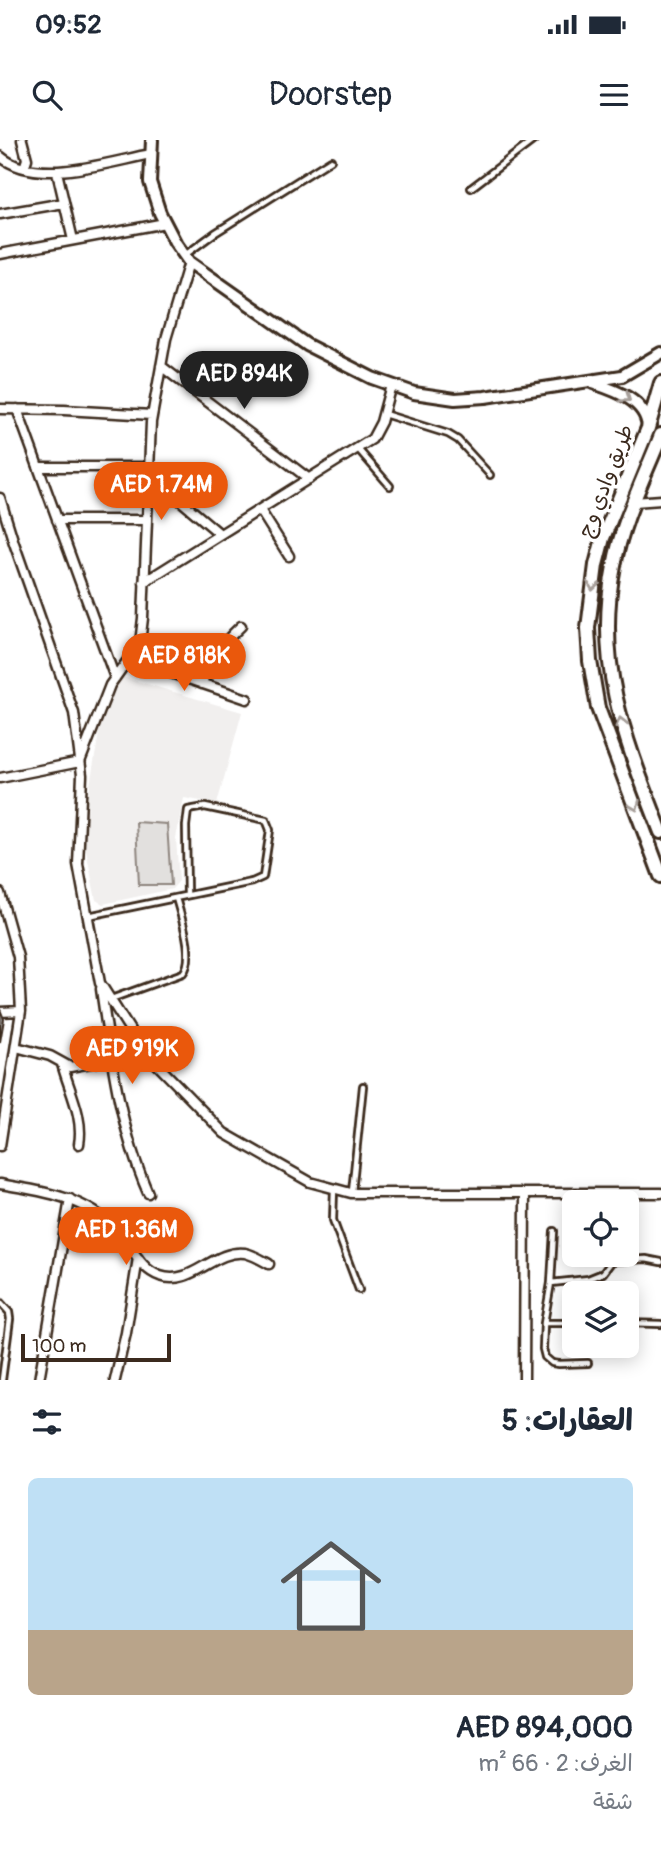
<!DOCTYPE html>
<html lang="ar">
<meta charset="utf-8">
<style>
:root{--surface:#fff;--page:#f6f6f7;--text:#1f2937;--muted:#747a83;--accent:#ea580c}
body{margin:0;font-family:Pangolin,"Playpen Sans Arabic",sans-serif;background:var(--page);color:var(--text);direction:rtl;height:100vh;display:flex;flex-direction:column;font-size:26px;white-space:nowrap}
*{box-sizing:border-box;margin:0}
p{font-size:23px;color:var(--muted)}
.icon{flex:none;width:38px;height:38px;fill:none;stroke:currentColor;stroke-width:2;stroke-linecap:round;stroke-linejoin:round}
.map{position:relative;height:1240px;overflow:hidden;direction:ltr}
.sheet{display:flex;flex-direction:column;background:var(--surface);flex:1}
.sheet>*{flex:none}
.tools{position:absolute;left:562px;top:1050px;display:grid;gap:14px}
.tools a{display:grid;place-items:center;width:77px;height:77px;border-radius:10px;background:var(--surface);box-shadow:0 4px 18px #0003;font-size:35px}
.scale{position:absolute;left:21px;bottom:18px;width:150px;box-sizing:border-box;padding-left:7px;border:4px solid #3b2a1e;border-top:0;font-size:19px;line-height:24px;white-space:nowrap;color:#3b2a1e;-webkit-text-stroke:5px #fff;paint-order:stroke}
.price{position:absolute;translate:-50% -60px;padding:0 16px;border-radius:24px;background:var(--accent);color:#fff;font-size:23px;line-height:46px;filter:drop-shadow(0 2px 4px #0008)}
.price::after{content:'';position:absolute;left:50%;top:42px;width:21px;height:16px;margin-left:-10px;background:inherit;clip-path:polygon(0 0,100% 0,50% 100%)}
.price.selected{background:#222;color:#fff}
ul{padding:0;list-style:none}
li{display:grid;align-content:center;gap:14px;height:371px;padding:0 28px}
li span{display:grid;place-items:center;height:217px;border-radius:10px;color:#555}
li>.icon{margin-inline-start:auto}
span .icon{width:126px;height:126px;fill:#fffc;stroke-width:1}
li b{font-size:30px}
h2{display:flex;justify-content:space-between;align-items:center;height:84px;padding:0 28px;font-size:30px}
.status{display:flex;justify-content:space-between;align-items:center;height:49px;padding:0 35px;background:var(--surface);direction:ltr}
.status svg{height:19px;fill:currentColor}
header{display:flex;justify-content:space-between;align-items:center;height:91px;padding:0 28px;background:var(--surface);font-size:32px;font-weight:600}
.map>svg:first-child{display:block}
.built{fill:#f1efee}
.grass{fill:#e2e0de;stroke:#8e857e;stroke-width:2}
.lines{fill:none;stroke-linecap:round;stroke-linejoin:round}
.service-casing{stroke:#3b2a1e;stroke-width:10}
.minor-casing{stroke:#3b2a1e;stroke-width:13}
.tertiary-casing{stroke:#3b2a1e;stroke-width:16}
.primary-casing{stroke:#3b2a1e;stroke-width:18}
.service{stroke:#fff;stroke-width:4.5}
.minor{stroke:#fff;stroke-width:8}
.tertiary{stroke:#fff;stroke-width:10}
.primary{stroke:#fff;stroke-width:12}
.shaded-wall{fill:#918d8b;stroke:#3b2a1e;stroke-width:2}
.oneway{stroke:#a79f9a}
.labels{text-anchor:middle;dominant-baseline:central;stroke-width:7;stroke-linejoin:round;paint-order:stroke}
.street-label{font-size:21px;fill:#3b2a1e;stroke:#fff}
</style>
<div class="status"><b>09:52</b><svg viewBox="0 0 49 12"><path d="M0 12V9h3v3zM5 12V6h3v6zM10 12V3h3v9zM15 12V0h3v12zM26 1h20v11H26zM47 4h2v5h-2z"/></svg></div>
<header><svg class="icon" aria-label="menu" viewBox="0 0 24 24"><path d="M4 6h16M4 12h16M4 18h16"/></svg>Doorstep<svg class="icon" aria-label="search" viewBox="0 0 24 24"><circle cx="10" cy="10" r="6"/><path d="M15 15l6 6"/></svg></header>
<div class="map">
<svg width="661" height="1240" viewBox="0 0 661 1240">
<rect width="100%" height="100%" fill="#fff"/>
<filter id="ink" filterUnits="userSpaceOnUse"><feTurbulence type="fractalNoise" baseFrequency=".0143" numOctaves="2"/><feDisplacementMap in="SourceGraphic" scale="14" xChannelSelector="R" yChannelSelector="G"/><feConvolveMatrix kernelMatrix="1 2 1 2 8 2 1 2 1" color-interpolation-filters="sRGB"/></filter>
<g filter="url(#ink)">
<!-- built -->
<path class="built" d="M123,537L242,572L217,664L184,658L176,698L179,741L172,749L103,764L96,760L85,705L88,657L100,587L115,545Z"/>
<!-- grass -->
<path class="grass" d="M136,682L167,684L171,745H139Z"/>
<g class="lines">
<defs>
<path id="service" d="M471,48L534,0
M185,115L215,93L331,20
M384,274L448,294L458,300L490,335
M358,309L390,346
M88,776L252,742L263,737L270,690L266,680L205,667L188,670L186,686L187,755
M111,859L183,833C196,818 181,777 176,758
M334,1049L333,1080L359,1150
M352,1052L363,946
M554,1091L551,1143L544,1183L543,1209L545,1217L552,1223L559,1224L588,1223
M551,1143L588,1139L603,1133L612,1121L646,1119L661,1122
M0,1162L9,1172L10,1179L2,1240
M544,1183H574
M626,1183L661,1184"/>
<path id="minor" d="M22,0L27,19L24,28
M0,16C36,47 108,22 151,14
M57,32L73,100
M0,74L64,63
M0,114L165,83
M161,226L309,339
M0,269L64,270L152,275
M17,269L115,538
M38,327H149
M149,334L220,394
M0,358L14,403L74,573L82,635L78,724L100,843L142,909L224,993L310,1042L351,1053H661
M634,362L661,360
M260,370L289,416
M57,380H147
M144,442L372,299L381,282L391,245
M130,519L247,559
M202,544C209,519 223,503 241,486
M0,638L80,622L110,545L140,503L143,478L151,282L166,199L189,122
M0,753L18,817L21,871L0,1006
M101,849C111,918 120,989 148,1053
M0,872L21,871
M16,907L50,916L70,927L111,919
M62,924C69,950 84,977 79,1004
M0,1044C43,1051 85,1057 117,1090C132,1105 139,1129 160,1136C192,1147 213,1109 245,1113C254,1115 262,1120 269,1124
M39,1240L70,1059
M115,1240L126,1193L138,1118
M524,1240L525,1053"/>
<path id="tertiary" d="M152,0L150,42L160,73L175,102L189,122L307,205L372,238L414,253L455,259L485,257L622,236L661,213
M593,243C614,250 646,260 648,287"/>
<path id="primary" d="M661,243L648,288L603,398L596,425L588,488L590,521L598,568L661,736
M661,295C644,338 622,381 614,426C594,526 626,601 661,692"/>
</defs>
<!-- service casing -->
<use href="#service" class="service-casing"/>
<!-- minor casing -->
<use href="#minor" class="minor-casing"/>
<!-- tertiary casing -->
<use href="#tertiary" class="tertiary-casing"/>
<!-- primary casing -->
<use href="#primary" class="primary-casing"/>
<!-- service -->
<use href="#service" class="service"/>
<!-- minor -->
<use href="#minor" class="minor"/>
<!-- tertiary -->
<use href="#tertiary" class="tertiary"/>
<!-- primary -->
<use href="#primary" class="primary"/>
</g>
<!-- shaded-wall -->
<path class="shaded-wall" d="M0,869L4,879L0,902Z"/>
<!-- one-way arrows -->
<defs><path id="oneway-chevron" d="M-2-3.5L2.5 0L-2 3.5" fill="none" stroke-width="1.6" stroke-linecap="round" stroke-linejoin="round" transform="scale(1.75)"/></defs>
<g class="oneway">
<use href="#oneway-chevron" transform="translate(626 258) rotate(35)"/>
<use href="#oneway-chevron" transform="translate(593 446) rotate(98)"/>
<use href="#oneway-chevron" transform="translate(621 582) rotate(-104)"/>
<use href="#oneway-chevron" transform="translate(635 666) rotate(68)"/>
</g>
</g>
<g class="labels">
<!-- street labels -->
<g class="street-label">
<text transform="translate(606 341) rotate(-69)">طريق وادي وج</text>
</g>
</g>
</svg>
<div class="tools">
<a><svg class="icon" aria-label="locate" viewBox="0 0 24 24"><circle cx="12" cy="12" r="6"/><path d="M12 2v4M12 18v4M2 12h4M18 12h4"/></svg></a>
<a><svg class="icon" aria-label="layers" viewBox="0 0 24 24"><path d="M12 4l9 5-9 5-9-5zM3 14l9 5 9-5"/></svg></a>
</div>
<div class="scale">100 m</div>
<b class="price selected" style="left:244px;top:271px">AED 894K</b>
<b class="price" style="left:161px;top:382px">AED 1.74M</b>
<b class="price" style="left:184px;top:553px">AED 818K</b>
<b class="price" style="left:132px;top:946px">AED 919K</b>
<b class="price" style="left:126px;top:1127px">AED 1.36M</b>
</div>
<section class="sheet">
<h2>العقارات: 5<svg class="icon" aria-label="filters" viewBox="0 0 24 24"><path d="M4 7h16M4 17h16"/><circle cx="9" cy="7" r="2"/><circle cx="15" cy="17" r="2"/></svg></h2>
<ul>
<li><span style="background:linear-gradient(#bfe0f5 70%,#b9a48a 0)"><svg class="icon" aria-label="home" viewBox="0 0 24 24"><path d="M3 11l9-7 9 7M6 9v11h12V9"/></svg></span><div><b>AED 894,000</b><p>الغرف: 2 · 66 m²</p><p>شقة</p></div></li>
</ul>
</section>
